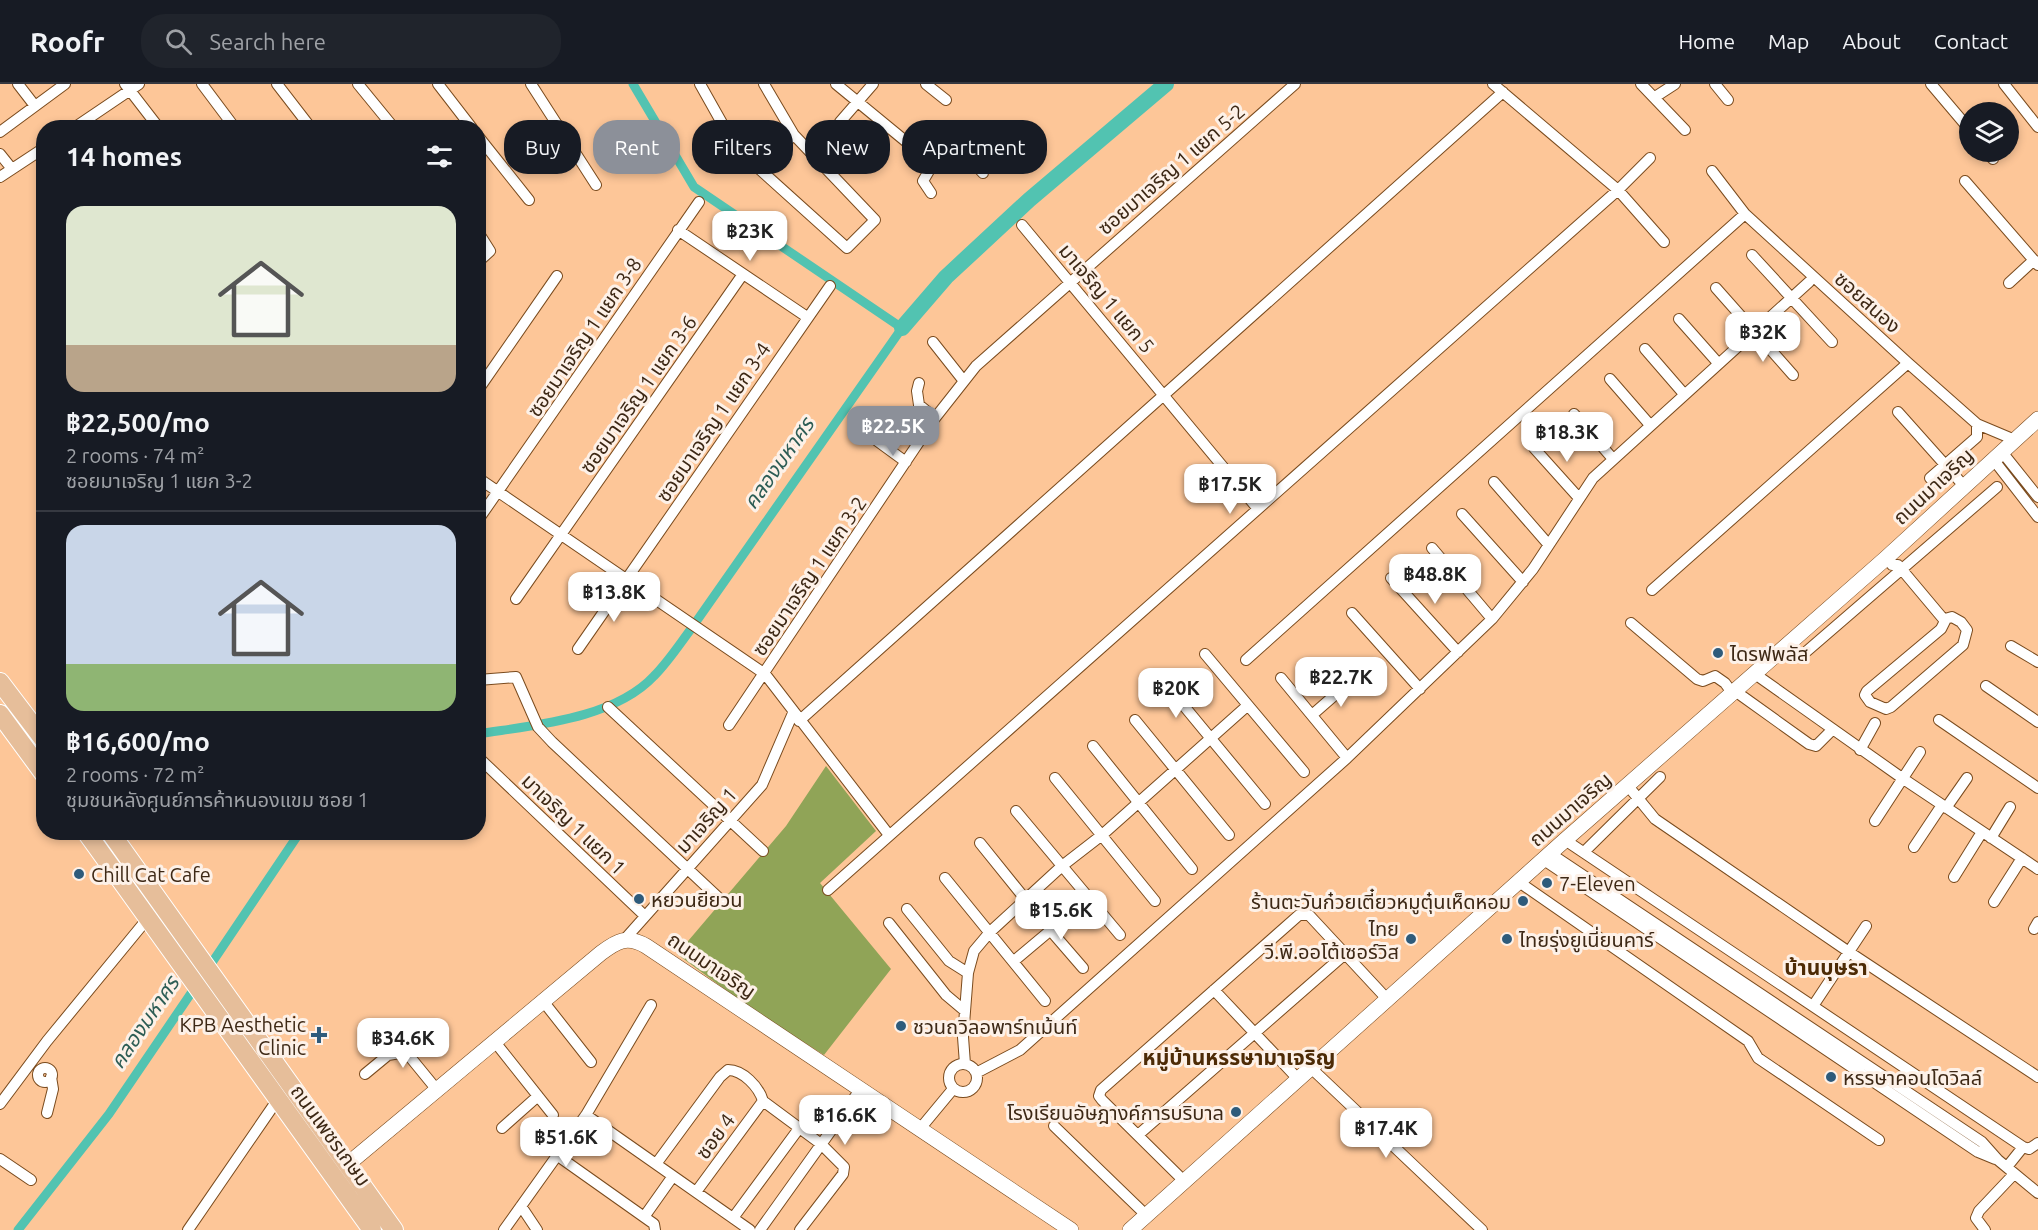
<!DOCTYPE html>
<meta charset="utf-8">
<style>
:root{--surface:#171b24;--page:#20242c;--text:#f1f3f6;--muted:#9ea1a6;--line:#363941;--accent:#8c9099}
body{margin:0;font-family:Ubuntu,"Noto Sans Thai",sans-serif;background:var(--page);color:var(--text);height:100vh;display:flex;flex-direction:column;font-size:22px;white-space:nowrap}
*{box-sizing:border-box;margin:0}
p{font-size:20px;color:var(--muted)}
.icon{flex:none;width:33px;height:33px;fill:none;stroke:currentColor;stroke-width:2;stroke-linecap:round;stroke-linejoin:round}
.map{position:relative;flex:1;overflow:hidden}
.drawer{position:absolute;left:36px;top:36px;width:450px;height:720px;display:flex;flex-direction:column;background:var(--surface);border-radius:24px;box-shadow:0 3px 9px #0003}
.drawer>*{flex:none}
.guide{position:absolute;left:504px;top:36px;width:570px;height:54px;display:flex;gap:12px}
.buttons{position:absolute;left:1959px;top:18px;display:grid;gap:12px}
.buttons a{display:grid;place-items:center;width:60px;height:60px;border-radius:50%;background:var(--surface);box-shadow:0 3px 9px #0003;font-size:30px}
.price{position:absolute;translate:-50% -51px;padding:0 14px;border-radius:12px;background:#fff;color:#222;font-size:20px;line-height:39px;filter:drop-shadow(0 2px 3px #0008)}
.price::after{content:'';position:absolute;left:50%;top:36px;width:18px;height:14px;margin-left:-9px;background:inherit;clip-path:polygon(0 0,100% 0,50% 100%)}
.price.active{background:var(--accent);color:#fff}
ul{padding:0;list-style:none}
li{display:grid;align-content:center;gap:12px;height:318px;padding:0 30px}
li+li{border-top:2px solid var(--line)}
li span{display:grid;place-items:center;height:186px;border-radius:18px;color:#555}
li>.icon{margin-inline-start:auto}
span .icon{width:108px;height:108px;fill:#fffc;stroke-width:1}
li b{font-size:26px}
h2{display:flex;justify-content:space-between;align-items:center;height:72px;padding:0 30px;font-size:26px}
.pill{padding:0 21px;border-radius:24px;background:var(--surface);box-shadow:0 3px 9px #0003;font-size:21px;line-height:54px}
.pill.active{background:var(--accent);color:#fff}
header{display:flex;align-items:center;gap:36px;box-sizing:border-box;height:84px;padding:0 30px;background:var(--surface);border-bottom:2px solid var(--line)}
header strong{font-size:28px}
nav{display:flex;gap:33px;margin-inline-start:auto;font-size:21px}
.search{width:420px;height:54px;background:var(--page);display:flex;align-items:center;gap:15px;box-sizing:border-box;padding:0 21px;border-radius:24px;color:var(--muted);font-size:22px}
.map>svg:first-child{display:block}
.forest{fill:#90a457}
.lines{fill:none;stroke-linecap:round;stroke-linejoin:round}
.canal{stroke:#52c3b1;stroke-width:9}
.river{stroke:#52c3b1;stroke-width:16}
.minor-casing{stroke:#7a4b1e;stroke-width:12}
.secondary-casing{stroke:#7a4b1e;stroke-width:16}
.primary-casing{stroke:#fff;stroke-width:20}
.minor{stroke:#fff;stroke-width:10}
.secondary{stroke:#fff;stroke-width:15}
.primary{stroke:#e6be9a;stroke-width:18}
.poi-dot{fill:#2e5b7b;stroke:#fdf1e8;stroke-width:2}
.labels{text-anchor:middle;dominant-baseline:central;stroke-width:6;stroke-linejoin:round;paint-order:stroke}
.street-label{font-size:20px;fill:#3d2815;stroke:#fdf1e8}
.poi-label{font-size:20px;fill:#3d2815;stroke:#fdf1e8;text-anchor:start}
.water-label{font-size:21px;font-style:italic;fill:#2d5d55;stroke:#fdf1e8}
.neighbourhood-label{font-size:21px;font-weight:bold;fill:#4d2b06;stroke:#fdf1e8}
</style>
<header>
<strong>Roofr</strong>
<div class="search"><svg class="icon" aria-label="search" viewBox="0 0 24 24"><circle cx="10" cy="10" r="6"/><path d="M15 15l6 6"/></svg>Search here</div>
<nav><a>Home</a><a>Map</a><a>About</a><a>Contact</a></nav>
</header>
<div class="map">
<svg width="2038" height="1146" viewBox="0 0 2038 1146">
<rect width="100%" height="100%" fill="#fdc698"/>
<!-- forest -->
<path class="forest" d="M826,682L876,747L820,799L891,885L824,971L754,927L677,870L786,742Z"/>
<g class="lines">
<!-- canal -->
<path class="canal" d="M478,650C534,641 614,635 654,592C668,578 679,561 691,545L902,244L694,103L633,0
M207,886L300,748
M18,1146L109,1030L198,899"/>
<!-- river -->
<path class="river" d="M902,244L946,193L1029,116L1166,0"/>
<defs>
<path id="minor" d="M18,0L35,22
M125,0L159,44
M202,0L235,44
M277,0L311,44
M358,0L394,44
M438,0L472,44
M531,0L596,101
M700,0L736,64L847,164L875,136L794,51L764,0
M836,0L937,83C953,73 974,43 994,47L1010,61
M926,0L946,16
M1493,0L1618,106L1664,158
M1641,0L1685,46
M1715,0L1728,16
M1931,0L1970,46
M2004,0L2038,43
M1655,13L1675,0
M840,38L873,0
M74,44L139,0
M0,48L65,0
M478,52L529,116
M960,64L983,89
M1987,68L1993,75
M0,70L12,85
M757,83L794,51
M1712,87L1745,130L1908,279L1977,340L2015,356
M0,93L44,64
M1965,97L2038,181
M931,109L923,97L933,80
M1022,141L1258,425
M678,146L807,233
M478,148L490,167L478,178
M1752,171L1832,258
M2009,199L2034,176
M1716,204L1793,291
M1679,235L1718,279
M933,258L963,296
M1645,265L1684,310
M1610,295L1650,341
M919,299L917,307L919,321L935,334
M478,306L557,192
M1898,328L1964,402
M1574,330L1613,375
M854,340L906,378
M1534,364L1578,413
M2002,368L2038,413
M1993,375L2038,433
M478,394L765,590L889,751
M1930,394L1977,353V340
M1494,398L1548,460
M1462,430L1523,498
M478,436L699,118
M1432,464L1492,535
M1887,473L1892,481H1898L1945,537L1941,545L1867,607L1865,611L1870,618L1886,625L1891,623L1963,561L1967,546L1961,538L1952,533L1945,535
M1391,494L1458,568
M1652,506L1908,279
M516,515L743,190
M1352,529L1420,605
M1631,539L1697,595L1703,597L1715,592L1725,599L1733,610
M2011,562L2038,578
M578,565L830,202
M1807,567L1997,403
M1205,570L1304,688
M1246,576L1745,130
M1755,590L1902,694L2038,785
M1281,594L1347,674
M478,596L516,593L538,643L552,658L723,818
M1165,599L1265,720
M1986,602L2038,638
M1735,607L1809,660L1816,662L1832,646
M608,623L763,767
M1312,631L1352,596
M1135,636L1229,751
M1939,636L2038,704
M799,637L1503,8
M729,641L935,334L976,282L1295,0
M1093,662L1192,785
M1860,666L1875,639
M478,673L645,832
M1055,694L1155,817
M1628,702L1655,735L1849,868L2038,993
M1946,724L1967,694
M1016,727L1120,851
M1875,737L1920,668
M1991,754L2010,723
M1565,756L2023,1063L2029,1065L2038,1059
M980,759L1026,816
M1914,763L1942,721
M1584,768L1660,693
M1551,770L1982,1058L1998,1076L2038,1109
M1544,776L1978,1068L1995,1075
M1954,793L1982,748
M945,794L1045,917
M1519,798L1748,957L1758,974L1879,1056
M828,806L1618,106L1650,74
M1994,818L2022,774
M907,825L949,877L968,889
M889,839L946,911L965,927
M2034,845L2038,838
M1051,847L1083,884
M625,855L762,701L793,629
M1014,877L1089,814
M1214,906L1298,995
M543,917L591,978
M1813,922L1866,842
M495,958L553,1031
M965,980L963,953L968,889L974,867L990,848L1062,782L1102,751L1247,622
M949 994a14 14 0 1 1 28 0a14 14 0 1 1-28 0Z
M1311,984L1482,1146
M38 991a7 7 0 1 1 14 0a7 7 0 1 1-14 0Z
M976,989L1020,966L1347,674L1492,535L1533,485L1593,394L1809,198
M365,990L388,971L406,968L437,1006
M0,1020L47,957L148,834
M47,1029L53,1005L51,993
M586,1031L750,1146
M1054,1042L1147,1132
M502,1044L538,1012
M919,1046L953,1005
M1138,1051L1345,870
M558,1072L654,1140L655,1146
M0,1075L31,1096
M656,1080L720,993L728,986C743,986 759,1003 763,1017L821,1060L844,1083L843,1090L800,1146
M2007,1083L2023,1063
M1185,1098L1102,1016L1099,1012L1101,1006L1299,831H1309L1387,915
M696,1108L763,1017
M521,1122L537,1146
M644,1133L673,1092
M733,1134L800,1043
M188,1146L278,1015
M504,1146L586,1031L651,921
M760,1146L860,1006
M1985,1146L1976,1134L1979,1127L2014,1090"/>
<path id="secondary" d="M348,1080L601,869C617,857 627,851 646,862L1071,1146
M1130,1146L1565,756L1885,475L2038,335"/>
<path id="primary" d="M0,598L44,656
M0,630L44,690
M86,748L372,1146
M110,748L394,1146"/>
</defs>
<!-- minor casing -->
<use href="#minor" class="minor-casing"/>
<!-- secondary casing -->
<use href="#secondary" class="secondary-casing"/>
<!-- primary casing -->
<use href="#primary" class="primary-casing"/>
<!-- minor -->
<use href="#minor" class="minor"/>
<!-- secondary -->
<use href="#secondary" class="secondary"/>
<!-- primary -->
<use href="#primary" class="primary"/>
</g>
<!-- markers -->
<g class="poi-dot">
<circle cx="1718" cy="569" r="6"/>
<circle cx="79" cy="790" r="6"/>
<circle cx="1547" cy="799" r="6"/>
<circle cx="639" cy="815" r="6"/>
<circle cx="1523" cy="817" r="6"/>
<circle cx="1411" cy="855" r="6"/>
<circle cx="1507" cy="855" r="6"/>
<circle cx="901" cy="942" r="6"/>
<path d="M316 942h6v6h6v6h-6v6h-6v-6h-6v-6h6z"/>
<circle cx="1831" cy="993" r="6"/>
<circle cx="1236" cy="1028" r="6"/>
</g>
<g class="labels">
<!-- street labels -->
<g class="street-label">
<text transform="translate(1171 85) rotate(-41)">ซอยมาเจริญ 1 แยก 5-2</text>
<text transform="translate(1107 214) rotate(50)">มาเจริญ 1 แยก 5</text>
<text transform="translate(1868 218) rotate(42)">ซอยสนอง</text>
<text transform="translate(584 253) rotate(-56)">ซอยมาเจริญ 1 แยก 3-8</text>
<text transform="translate(638 310) rotate(-55)">ซอยมาเจริญ 1 แยก 3-6</text>
<text transform="translate(713 338) rotate(-56)">ซอยมาเจริญ 1 แยก 3-4</text>
<text transform="translate(1933 402) rotate(-43)">ถนนมาเจริญ</text>
<text transform="translate(809 492) rotate(-56)">ซอยมาเจริญ 1 แยก 3-2</text>
<text transform="translate(1570 725) rotate(-41)">ถนนมาเจริญ</text>
<text transform="translate(706 736) rotate(-48)">มาเจริญ 1</text>
<text transform="translate(574 740) rotate(44)">มาเจริญ 1 แยก 1</text>
<text transform="translate(712 881) rotate(34)">ถนนมาเจริญ</text>
<text transform="translate(331 1051) rotate(54)">ถนนเพชรเกษม</text>
<text transform="translate(715 1052) rotate(-54)">ซอย 4</text>
</g>
<!-- poi labels -->
<g class="poi-label">
<text x="1730" y="569">ไดรฟพลัส</text>
<text x="91" y="790">Chill Cat Cafe</text>
<text x="1559" y="799">7-Eleven</text>
<text x="651" y="815">หยวนยียวน</text>
<text x="1511" y="817" text-anchor="end">ร้านตะวันก๋วยเตี๋ยวหมูตุ๋นเห็ดหอม</text>
<text x="1399" y="844" text-anchor="end">ไทย<tspan x="1399" dy="23">วี.พี.ออโต้เซอร์วิส</tspan></text>
<text x="1519" y="855">ไทยรุ่งยูเนี่ยนคาร์</text>
<text x="306" y="940" text-anchor="end">KPB Aesthetic<tspan x="306" dy="23">Clinic</tspan></text>
<text x="913" y="942">ชวนถวิลอพาร์ทเม้นท์</text>
<text x="1843" y="993">หรรษาคอนโดวิลล์</text>
<text x="1224" y="1028" text-anchor="end">โรงเรียนอัษฎางค์การบริบาล</text>
</g>
<!-- water labels -->
<g class="water-label">
<text transform="translate(778 379) rotate(-55)">คลองมหาศร</text>
<text transform="translate(144 938) rotate(-56)">คลองมหาศร</text>
</g>
<!-- neighbourhood labels -->
<g class="neighbourhood-label">
<text x="1826" y="883">บ้านบุษรา</text>
<text x="1239" y="973">หมู่บ้านหรรษามาเจริญ</text>
</g>
</g>
</svg>
<div class="buttons">
<a><svg class="icon" aria-label="layers" viewBox="0 0 24 24"><path d="M12 4l9 5-9 5-9-5zM3 14l9 5 9-5"/></svg></a>
</div>
<b class="price" style="left:750px;top:178px">฿23K</b>
<b class="price" style="left:1763px;top:279px">฿32K</b>
<b class="price active" style="left:893px;top:373px">฿22.5K</b>
<b class="price" style="left:1567px;top:379px">฿18.3K</b>
<b class="price" style="left:1230px;top:431px">฿17.5K</b>
<b class="price" style="left:1435px;top:521px">฿48.8K</b>
<b class="price" style="left:614px;top:539px">฿13.8K</b>
<b class="price" style="left:1341px;top:624px">฿22.7K</b>
<b class="price" style="left:1176px;top:635px">฿20K</b>
<b class="price" style="left:1061px;top:857px">฿15.6K</b>
<b class="price" style="left:403px;top:985px">฿34.6K</b>
<b class="price" style="left:845px;top:1062px">฿16.6K</b>
<b class="price" style="left:1386px;top:1075px">฿17.4K</b>
<b class="price" style="left:566px;top:1084px">฿51.6K</b>
<div class="guide">
<a class="pill">Buy</a>
<a class="pill active">Rent</a>
<a class="pill">Filters</a>
<a class="pill">New</a>
<a class="pill">Apartment</a>
</div>
<section class="drawer">
<h2>14 homes<svg class="icon" aria-label="filters" viewBox="0 0 24 24"><path d="M4 7h16M4 17h16"/><circle cx="9" cy="7" r="2"/><circle cx="15" cy="17" r="2"/></svg></h2>
<ul>
<li><span style="background:linear-gradient(#dfe7d0 75%,#b9a48a 0)"><svg class="icon" aria-label="home" viewBox="0 0 24 24"><path d="M3 11l9-7 9 7M6 9v11h12V9"/></svg></span><div><b>฿22,500/mo</b><p>2 rooms · 74 m²</p><p>ซอยมาเจริญ 1 แยก 3-2</p></div></li>
<li><span style="background:linear-gradient(#c9d6e8 75%,#8fb573 0)"><svg class="icon" aria-label="home" viewBox="0 0 24 24"><path d="M3 11l9-7 9 7M6 9v11h12V9"/></svg></span><div><b>฿16,600/mo</b><p>2 rooms · 72 m²</p><p>ชุมชนหลังศูนย์การค้าหนองแขม ซอย 1</p></div></li>
</ul>
</section>
</div>
